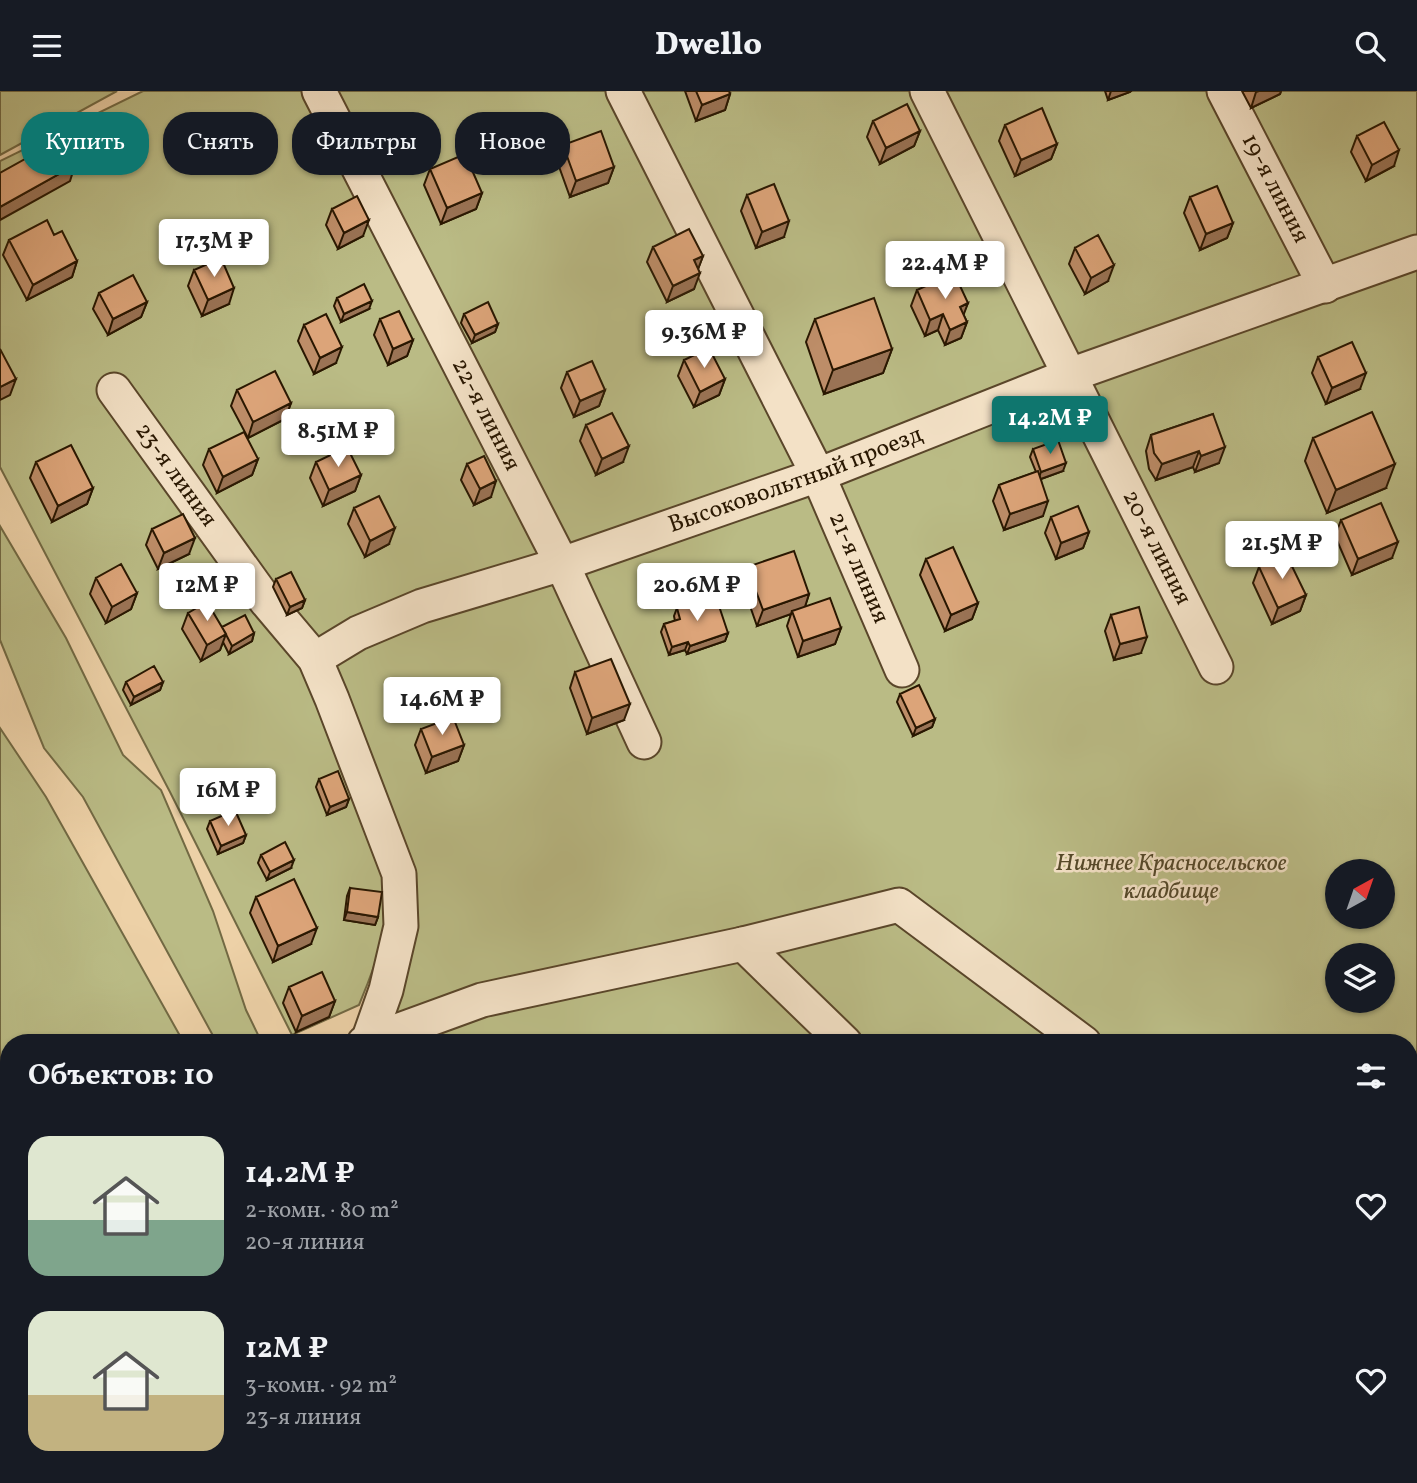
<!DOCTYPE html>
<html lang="ru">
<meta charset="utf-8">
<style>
:root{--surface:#171b24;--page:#242831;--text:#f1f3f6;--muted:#9ea1a6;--accent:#0f766e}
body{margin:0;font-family:Vollkorn,serif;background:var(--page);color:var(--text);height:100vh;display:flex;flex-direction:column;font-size:26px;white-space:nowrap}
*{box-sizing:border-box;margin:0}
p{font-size:23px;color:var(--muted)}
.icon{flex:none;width:38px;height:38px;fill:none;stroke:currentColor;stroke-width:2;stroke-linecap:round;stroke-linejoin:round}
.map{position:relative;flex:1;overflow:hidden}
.details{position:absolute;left:0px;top:943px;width:1418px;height:450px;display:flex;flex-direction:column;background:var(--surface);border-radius:28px 28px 0 0;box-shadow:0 2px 5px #0004}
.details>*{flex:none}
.banner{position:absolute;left:21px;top:21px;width:700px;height:63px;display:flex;gap:14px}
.needle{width:46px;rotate:40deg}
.controls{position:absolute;left:1325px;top:768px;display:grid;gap:14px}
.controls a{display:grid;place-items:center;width:70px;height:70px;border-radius:50%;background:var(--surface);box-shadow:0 2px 5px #0004;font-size:35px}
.price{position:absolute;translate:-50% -60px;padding:0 16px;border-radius:7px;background:#fff;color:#222;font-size:23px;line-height:46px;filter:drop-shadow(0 2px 4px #0008)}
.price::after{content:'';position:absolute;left:50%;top:42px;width:21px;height:16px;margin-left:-10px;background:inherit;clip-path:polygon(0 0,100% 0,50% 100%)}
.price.selected{background:var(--accent);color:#fff}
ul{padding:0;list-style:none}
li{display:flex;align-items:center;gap:21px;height:175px;padding:0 28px}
li span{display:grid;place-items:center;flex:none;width:196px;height:140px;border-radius:21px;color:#555}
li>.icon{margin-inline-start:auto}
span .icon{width:84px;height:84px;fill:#fffc;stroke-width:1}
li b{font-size:30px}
h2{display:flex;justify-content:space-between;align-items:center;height:84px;padding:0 28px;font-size:30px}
.tag{padding:0 24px;border-radius:28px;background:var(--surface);box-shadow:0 2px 5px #0004;font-size:24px;line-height:63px}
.tag.selected{background:var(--accent);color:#fff}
header{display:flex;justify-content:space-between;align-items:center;height:91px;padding:0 28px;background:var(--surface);font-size:32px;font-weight:800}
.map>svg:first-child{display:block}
.green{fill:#babb85;stroke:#726943;stroke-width:2;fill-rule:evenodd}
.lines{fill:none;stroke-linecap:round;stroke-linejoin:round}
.minor-casing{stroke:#5a462a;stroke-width:37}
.minor{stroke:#f3e1c6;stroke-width:33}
.wall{fill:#bd8d68;stroke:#291701;stroke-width:2}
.shaded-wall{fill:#9a7355;stroke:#291701;stroke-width:2}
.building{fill:#dca479;stroke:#291701;stroke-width:2}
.labels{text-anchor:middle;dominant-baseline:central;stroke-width:5;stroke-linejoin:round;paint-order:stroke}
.street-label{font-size:24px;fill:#291701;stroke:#f3e1c6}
.park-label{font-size:24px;font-style:italic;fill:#544829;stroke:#f3e1c6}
</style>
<header><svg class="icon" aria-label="menu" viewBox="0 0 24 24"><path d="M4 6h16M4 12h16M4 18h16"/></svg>Dwello<svg class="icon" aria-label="search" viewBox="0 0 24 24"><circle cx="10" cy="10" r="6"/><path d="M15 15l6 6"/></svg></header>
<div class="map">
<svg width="1417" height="1392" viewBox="0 0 1417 1392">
<rect width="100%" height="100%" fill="#edd1a7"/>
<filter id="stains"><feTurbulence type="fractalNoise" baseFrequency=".00286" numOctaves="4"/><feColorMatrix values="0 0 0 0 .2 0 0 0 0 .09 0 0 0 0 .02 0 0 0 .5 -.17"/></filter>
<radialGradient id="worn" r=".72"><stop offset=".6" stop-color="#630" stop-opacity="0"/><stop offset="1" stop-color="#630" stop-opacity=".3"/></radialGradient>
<!-- green -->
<path class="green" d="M0,0H117L0,64Z
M143,0H1417V1169L1409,1175V952H376L417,825L401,761C397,813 379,866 359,914L292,944L170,701L0,376V70ZM1337,780H1382V826H1337ZM1337,864H1382V910H1337Z
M0,435L66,547L123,664L161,699L213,820L246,919L262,952H217L83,706L44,657L0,549Z
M0,637L46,706L184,952H9V1127L0,1133Z
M9,1194V1384H675L686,1392H0V1199Z
M791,1384H1151L1150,1392H801Z"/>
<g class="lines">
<defs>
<g id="minor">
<path id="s1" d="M319,0L562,473L644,651"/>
<path id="s2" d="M623,0L818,384L902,579"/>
<path id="s3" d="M927,0L1216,576"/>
<path id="s4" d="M1224,0L1325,195"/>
<path id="s5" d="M114,299L266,510L315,568L332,608L399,783L401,835L386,899L368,950"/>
<path id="s6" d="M315,568L358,542L422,515L562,473L818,384L1070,284L1417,161"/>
<path d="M743,853L845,952"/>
<path d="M364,952L482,909L743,853L899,814L1084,952"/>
<path d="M0,1166L9,1160"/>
<path d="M697,1384L707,1392"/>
</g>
</defs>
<!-- minor casing -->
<use href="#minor" class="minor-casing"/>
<!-- minor -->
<use href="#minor" class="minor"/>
</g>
<!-- wall -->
<path class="wall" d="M685,0H729L730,3L725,19L696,30Z
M1105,0H1131L1130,1L1108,9Z
M1242,0H1281L1280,3L1251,17Z
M873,30L920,40L914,55L880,73L867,46Z
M1005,34L1057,53L1051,68L1015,85L999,50Z
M1357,45L1394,75L1366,90L1351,61Z
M563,54L614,76L608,92L570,106L557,70Z
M430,78L482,102L476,118L441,133L424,94Z
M747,104L784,146L756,157L741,120Z
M1190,106L1233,132L1227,147L1200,159L1184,122Z
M332,118L363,145L338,158L326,134Z
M54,144L77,170L72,186L27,209L3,164L9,149Z
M653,156L703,165L698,178L694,198L667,211L647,171Z
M1075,157L1108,190L1085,203L1069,173Z
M194,179L229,213L202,225L188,195Z
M917,199L968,212L963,223L967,231L961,247L945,254L938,239L925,245L911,215Z
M99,202L147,211L141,226L108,244L93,218Z
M337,207L369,218L341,231L334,215Z
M464,223L498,233L495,241L472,252L461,232Z
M380,228L413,249L407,265L388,274L374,244Z
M815,228L892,258L883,282L824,303L806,251Z
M304,234L336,272L314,283L298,250Z
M1318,266L1360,298L1326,313L1312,282Z
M684,269L725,288L719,304L694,316L678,285Z
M567,281L605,299L599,315L574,326L561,297Z
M237,299L291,312L285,328L248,347L231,315Z
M1213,323L1219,372L1195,381L1193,376L1156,389L1149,378L1146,360L1151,344Z
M586,334L623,371L596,384L580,350Z
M1313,347L1386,397L1327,422L1305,370Z
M209,358L258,368L252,384L217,402L203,374Z
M1033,358L1063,380L1041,388L1043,425L1004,439L993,410L999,394L1036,381L1030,366Z
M36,371L93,397L87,413L52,431L30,387Z
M316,371L361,384L355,400L323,415L310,387Z
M467,373L491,406L474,414L461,389Z
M354,417L389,453L365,466L348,433Z
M1051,426L1089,441L1083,457L1056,468L1045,442Z
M1341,429L1392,467L1352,484L1335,445Z
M152,438L189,463L158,478L146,454Z
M926,468L978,512L972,528L945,540L920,484Z
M747,476L809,503L805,515L841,537L835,553L798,566L787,535L791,523L757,535L742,492Z
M1259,476L1306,504L1300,520L1272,533L1253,492Z
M96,487L137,502L131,518L106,532L90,503Z
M276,488L305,509L302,517L287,524L273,496Z
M677,517L728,542L725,550L687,563L685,559L669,564L661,541L664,533L675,530L674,525Z
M188,522L222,536L254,542L252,550L229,563L223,551L220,559L201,570L182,538Z
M1111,524L1141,562L1114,569L1105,540Z
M575,581L624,629L587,643L570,597Z
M126,591H163L160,599L131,614L123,599Z
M900,603L935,628L932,636L913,645L897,611Z
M421,638L464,654L458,670L426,682L415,654Z
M319,688L349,708L346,716L327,724L316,696Z
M210,730L246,744L243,752L218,763L207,738Z
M261,764L291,777L267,789L258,772Z
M350,797L378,826L375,834L344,829L347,805Z
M256,806L311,853L273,871L250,822Z
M289,896L335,910L329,926L296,941L283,912Z
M1336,1384H1399L1398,1387L1391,1392H1342Z"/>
<!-- shaded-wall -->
<path class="shaded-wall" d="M1111,0H1131L1130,1L1108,9Z
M1259,0H1281L1280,3L1251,17L1256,1Z
M730,3L725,19L696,30L702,14Z
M920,40L914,55L880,73L886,57Z
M1057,53L1051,68L1015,85L1021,69Z
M1399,59L1394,75L1366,90L1372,74Z
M75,74L70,90L0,129V116Z
M614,76L608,92L570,106L576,90Z
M482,102L476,118L441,133L447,117Z
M369,129L363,145L338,158L344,142Z
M789,130L784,146L756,157L762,141Z
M1233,132L1227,147L1200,159L1206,143Z
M703,165L697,181L694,169Z
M77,170L72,186L27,209L33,194Z
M1114,174L1108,190L1085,203L1091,187Z
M700,182L694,198L667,211L673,195Z
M234,197L229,213L202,225L208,209Z
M372,210L369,218L341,231L344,223Z
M147,211L141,226L108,244L113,228Z
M968,212L962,228L960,216Z
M943,223L938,239L925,245L930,229Z
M967,231L961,247L945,254L950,239Z
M498,233L495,241L472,252L475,244Z
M413,249L407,265L388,274L393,258Z
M342,256L336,272L314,283L320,267Z
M892,258L883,282L824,303L833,279Z
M1366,282L1360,298L1326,313L1332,297Z
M16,288L10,304L0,309V296Z
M725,288L719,304L694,316L700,301Z
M605,299L599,315L574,326L580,310Z
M291,312L285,328L248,347L253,331Z
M629,355L623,371L596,384L602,368Z
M1225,356L1219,372L1195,381L1201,365Z
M1199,360L1193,376L1156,389L1162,373Z
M258,368L252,384L217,402L223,386Z
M1066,372L1063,380L1038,389L1041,381Z
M1395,373L1386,397L1327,422L1336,399Z
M361,384L355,400L323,415L329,399Z
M496,390L491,406L474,414L480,398Z
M93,397L87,413L52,431L58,415Z
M1048,410L1043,425L1004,439L1010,423Z
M395,437L389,453L365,466L370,450Z
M1089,441L1083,457L1056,468L1061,452Z
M195,447L189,463L158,478L164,462Z
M1398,451L1392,467L1352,484L1358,468Z
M137,502L131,518L106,532L112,516Z
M809,503L804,519L792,520L791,523L757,535L763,519Z
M1306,504L1300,520L1272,533L1278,517Z
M305,509L302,517L287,524L290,516Z
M978,512L972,528L945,540L951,524Z
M841,537L835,553L798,566L803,550Z
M254,542L252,550L229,563L232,555Z
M728,542L725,550L687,563L690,555Z
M226,543L220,559L201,570L207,554Z
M1147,546L1141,562L1114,569L1120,553Z
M688,551L685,559L669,564L672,556Z
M163,591L160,599L131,614L134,606Z
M630,613L624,629L587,643L592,627Z
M935,628L932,636L913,645L916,637Z
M464,654L458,670L426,682L432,666Z
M349,708L346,716L327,724L330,716Z
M246,744L243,752L218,763L221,755Z
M294,769L291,777L267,789L270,781Z
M347,821L378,826L375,834L344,829Z
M317,837L311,853L273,871L278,855Z
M335,910L329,926L296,941L302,925Z
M1417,1201V1219L1409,1225V1207Z
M1393,1384H1399L1398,1387L1391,1392H1383Z"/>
<!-- building -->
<path class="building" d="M696,0H729L730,3L702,14Z
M907,13L920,40L886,57L873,30Z
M1042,17L1057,53L1021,69L1005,34Z
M1384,31L1399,59L1372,74L1357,45Z
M601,40L614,76L576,90L563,54Z
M61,48L75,74L0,116V82Z
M465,63L482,102L447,117L430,78Z
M774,93L789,130L762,141L747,104Z
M1217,95L1233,132L1206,143L1190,106Z
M357,105L369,129L344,142L332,118Z
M47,129L54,144L62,140L77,170L33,194L9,149Z
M689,138L703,165L694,169L700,182L673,195L653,156Z
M1098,144L1114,174L1091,187L1075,157Z
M221,167L234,197L208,209L194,179Z
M954,182L968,212L960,216L967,231L950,239L943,223L930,229L917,199Z
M133,184L147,211L113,228L99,202Z
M364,193L372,210L344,223L337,207Z
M874,207L892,258L833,279L815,228Z
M488,211L498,233L475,244L464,223Z
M399,220L413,249L393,258L380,228Z
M326,223L342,256L320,267L304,234Z
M1352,251L1366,282L1332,297L1318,266Z
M709,257L725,288L700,301L684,269Z
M0,258L16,288L0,296Z
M592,270L605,299L580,310L567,281Z
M275,280L291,312L253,331L237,299Z
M1372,321L1395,373L1336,399L1313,347Z
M612,322L629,355L602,368L586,334Z
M1213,323L1225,356L1201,365L1199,360L1162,373L1154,362L1151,344Z
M244,341L258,368L223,386L209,358Z
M1058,349L1066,372L1041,381L1033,358Z
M71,354L93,397L58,415L36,371Z
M347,356L361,384L329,399L316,371Z
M484,365L496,390L480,398L467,373Z
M1038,380L1048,410L1010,423L999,394Z
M379,405L395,437L370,450L354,417Z
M1381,412L1398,451L1358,468L1341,429Z
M1078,415L1089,441L1061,452L1051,426Z
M183,423L195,447L164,462L152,438Z
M953,456L978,512L951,524L926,468Z
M794,460L809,503L763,519L747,476Z
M1286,463L1306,504L1278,517L1259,476Z
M121,473L137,502L112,516L96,487Z
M291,481L305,509L290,516L276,488Z
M715,503L728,542L690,555L688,551L672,556L664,533L680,528L677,517Z
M830,507L841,537L803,550L792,520Z
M207,511L226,543L207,554L188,522Z
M1139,516L1147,546L1120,553L1111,524Z
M245,524L254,542L232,555L222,536Z
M611,568L630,613L592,627L575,581Z
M154,575L163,591L134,606L126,591Z
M919,594L935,628L916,637L900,603Z
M453,626L464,654L432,666L421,638Z
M338,680L349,708L330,716L319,688Z
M235,719L246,744L221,755L210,730Z
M285,751L294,769L270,781L261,764Z
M294,788L317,837L278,855L256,806Z
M350,797L382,801L378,826L347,821Z
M322,881L335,910L302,925L289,896Z
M1417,1160V1201L1409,1207V1166Z
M1345,1384H1393L1383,1392H1351Z"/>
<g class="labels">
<!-- street labels -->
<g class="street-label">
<text stroke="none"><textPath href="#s4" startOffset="110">19-я линия</textPath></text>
<text stroke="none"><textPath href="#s1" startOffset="364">22-я линия</textPath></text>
<text stroke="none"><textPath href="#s5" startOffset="105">23-я линия</textPath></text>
<text stroke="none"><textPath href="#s6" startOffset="514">Высоковольтный проезд</textPath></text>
<text stroke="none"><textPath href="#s3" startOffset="511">20-я линия</textPath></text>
<text stroke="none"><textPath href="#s2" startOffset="532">21-я линия</textPath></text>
</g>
<!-- park labels -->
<g class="park-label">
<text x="1171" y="773">Нижнее Красносельское<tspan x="1171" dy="28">кладбище</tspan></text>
</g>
</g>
<rect width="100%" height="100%" filter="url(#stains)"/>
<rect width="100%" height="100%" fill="url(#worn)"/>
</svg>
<div class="controls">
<a><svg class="needle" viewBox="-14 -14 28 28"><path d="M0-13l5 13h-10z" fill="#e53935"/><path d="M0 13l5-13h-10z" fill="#9ea1a6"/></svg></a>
<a><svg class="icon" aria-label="layers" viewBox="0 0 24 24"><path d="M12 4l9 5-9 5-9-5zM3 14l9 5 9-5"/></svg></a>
</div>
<b class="price" style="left:214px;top:188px">17.3M ₽</b>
<b class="price" style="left:945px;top:210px">22.4M ₽</b>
<b class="price" style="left:704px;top:279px">9.36M ₽</b>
<b class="price selected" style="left:1050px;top:365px">14.2M ₽</b>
<b class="price" style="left:338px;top:378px">8.51M ₽</b>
<b class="price" style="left:1282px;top:490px">21.5M ₽</b>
<b class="price" style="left:207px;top:532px">12M ₽</b>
<b class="price" style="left:697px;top:532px">20.6M ₽</b>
<b class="price" style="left:442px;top:646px">14.6M ₽</b>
<b class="price" style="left:228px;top:737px">16M ₽</b>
<div class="banner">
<a class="tag selected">Купить</a>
<a class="tag">Снять</a>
<a class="tag">Фильтры</a>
<a class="tag">Новое</a>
</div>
<section class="details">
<h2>Объектов: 10<svg class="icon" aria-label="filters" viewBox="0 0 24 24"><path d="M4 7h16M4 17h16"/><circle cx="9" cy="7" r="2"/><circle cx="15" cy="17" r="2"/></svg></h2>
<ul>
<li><span style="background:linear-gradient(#dfe7d0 60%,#7fa58c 0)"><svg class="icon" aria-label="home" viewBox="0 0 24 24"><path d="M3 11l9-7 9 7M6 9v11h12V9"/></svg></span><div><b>14.2M ₽</b><p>2-комн. · 80 m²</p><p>20-я линия</p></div><svg class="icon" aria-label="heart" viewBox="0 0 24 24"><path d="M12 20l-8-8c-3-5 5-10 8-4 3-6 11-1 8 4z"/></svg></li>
<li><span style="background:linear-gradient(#dfe7d0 60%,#c2b280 0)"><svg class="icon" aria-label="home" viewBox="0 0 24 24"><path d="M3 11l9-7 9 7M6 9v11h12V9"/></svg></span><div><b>12M ₽</b><p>3-комн. · 92 m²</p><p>23-я линия</p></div><svg class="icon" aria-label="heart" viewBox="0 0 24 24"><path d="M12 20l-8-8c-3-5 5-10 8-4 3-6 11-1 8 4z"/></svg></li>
</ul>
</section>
</div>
